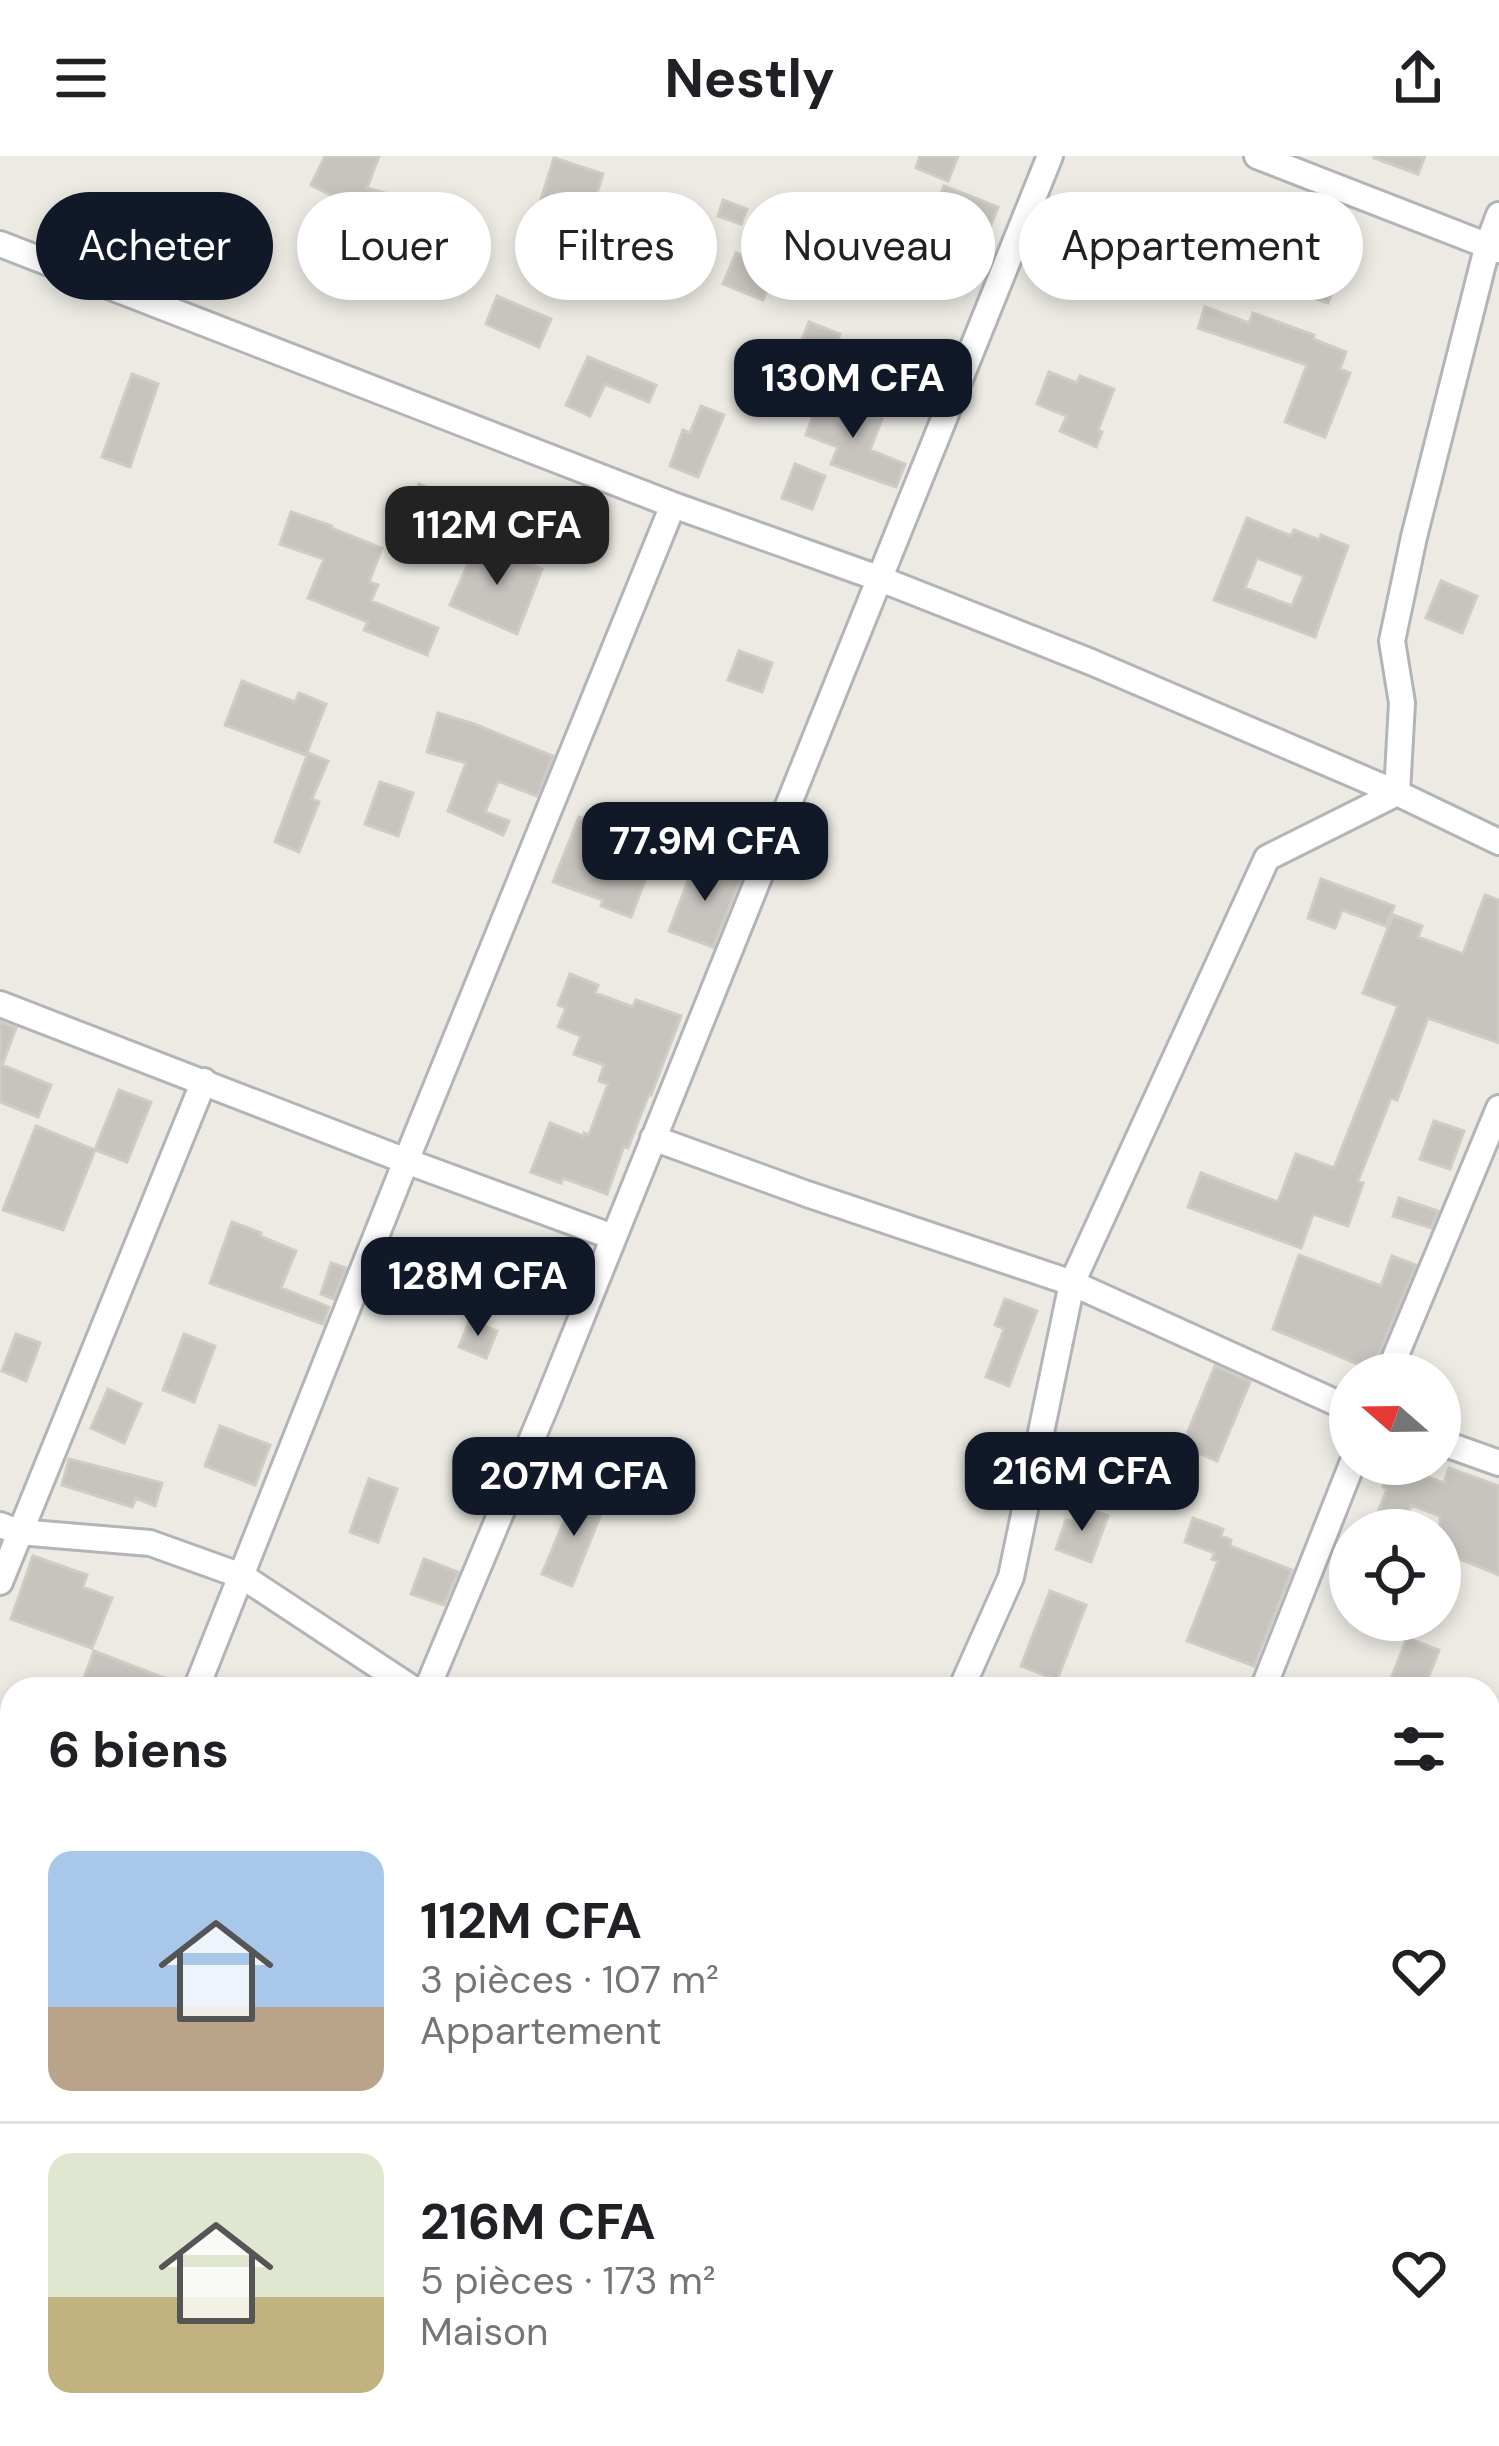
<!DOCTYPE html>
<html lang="fr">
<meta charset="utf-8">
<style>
:root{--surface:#fff;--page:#f6f6f6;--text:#202124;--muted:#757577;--line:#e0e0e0;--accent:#111827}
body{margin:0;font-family:"DM Sans",sans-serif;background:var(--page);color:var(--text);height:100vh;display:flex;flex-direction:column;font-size:45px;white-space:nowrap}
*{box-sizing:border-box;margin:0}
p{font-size:39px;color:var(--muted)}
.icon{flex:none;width:66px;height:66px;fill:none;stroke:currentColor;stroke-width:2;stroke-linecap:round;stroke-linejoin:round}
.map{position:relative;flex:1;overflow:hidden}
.side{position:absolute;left:0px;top:1521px;width:1500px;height:771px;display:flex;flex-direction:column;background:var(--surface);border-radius:36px 36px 0 0;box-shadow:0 6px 18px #0003}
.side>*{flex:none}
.hud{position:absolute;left:36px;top:36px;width:1428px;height:108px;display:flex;gap:24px}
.needle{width:78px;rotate:290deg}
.tools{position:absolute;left:1329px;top:1197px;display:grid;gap:24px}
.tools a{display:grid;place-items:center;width:132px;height:132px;border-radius:50%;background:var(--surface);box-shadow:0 6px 18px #0003;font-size:60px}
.price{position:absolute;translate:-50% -102px;padding:0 27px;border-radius:24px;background:var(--accent);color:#fff;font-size:39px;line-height:78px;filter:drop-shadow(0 3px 6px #0008)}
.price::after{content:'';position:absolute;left:50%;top:72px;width:36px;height:27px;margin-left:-18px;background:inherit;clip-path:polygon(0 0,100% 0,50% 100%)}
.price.active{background:#222;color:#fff}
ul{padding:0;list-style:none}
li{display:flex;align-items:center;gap:36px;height:300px;padding:0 48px}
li+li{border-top:3px solid var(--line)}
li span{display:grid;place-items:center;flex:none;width:336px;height:240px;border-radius:24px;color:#555}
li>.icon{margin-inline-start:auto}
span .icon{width:144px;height:144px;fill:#fffc;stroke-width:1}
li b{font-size:51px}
h2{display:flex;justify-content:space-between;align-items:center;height:144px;padding:0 48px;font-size:51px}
.tag{padding:0 42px;border-radius:54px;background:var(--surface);box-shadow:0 6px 18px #0003;font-size:42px;line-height:108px}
.tag.active{background:var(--accent);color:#fff}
header{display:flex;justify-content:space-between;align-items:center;height:156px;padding:0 48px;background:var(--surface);font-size:54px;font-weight:700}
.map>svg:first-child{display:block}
.building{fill:#c7c4bf;stroke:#cfccc2;stroke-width:3;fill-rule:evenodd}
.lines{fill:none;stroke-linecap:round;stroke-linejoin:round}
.minor-casing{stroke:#b3b4b8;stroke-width:30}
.minor{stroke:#fff;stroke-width:24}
</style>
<header><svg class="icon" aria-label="menu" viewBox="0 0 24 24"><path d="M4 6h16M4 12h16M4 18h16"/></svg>Nestly<svg class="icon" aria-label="share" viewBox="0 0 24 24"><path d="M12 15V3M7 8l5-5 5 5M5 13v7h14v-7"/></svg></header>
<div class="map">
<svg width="1499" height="2290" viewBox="0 0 1499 2290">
<rect width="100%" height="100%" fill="#eceae3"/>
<!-- building -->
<path class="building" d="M325,0H379L367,32L417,46L411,68L371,57L352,107L322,96L342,45L311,29Z
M920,0H958L948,25L916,12Z
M1374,0H1425L1418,18L1374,2Z
M554,2L603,18L585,74L536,59Z
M944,30L998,51L988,76L964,67L945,116L936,113L925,140L903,131Z
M151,40L216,63L196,120L131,97Z
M723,44L747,53L741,68L718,60Z
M1145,79L1174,91L1163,117L1135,105Z
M1296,90L1342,106L1328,147L1282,131Z
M736,97L776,114L763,144L723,128Z
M497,140L551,163L539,191L486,168Z
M1205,151L1249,167L1253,157L1314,179L1313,183L1346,196L1340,213L1350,217L1325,281L1285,266L1307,209L1198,172Z
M809,166L840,178L829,208L797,196Z
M588,201L656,229L649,246L605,228L590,260L566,249Z
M911,205L942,215L927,255L905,246L907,238L901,236Z
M1049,216L1077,227L1080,220L1114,233L1098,274L1102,276L1096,291L1060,275L1067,260L1037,248Z
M132,218L158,228L130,311L102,301Z
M820,240L882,263L870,294L905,308L896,331L831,308L838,291L806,279Z
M701,250L724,259L698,321L670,310L683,274L690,277Z
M795,308L825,320L812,353L782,342Z
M419,328L434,334L421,367L406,361Z
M291,356L332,370L331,372L382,392L369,426L378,429L371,445L438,472L427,499L364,474L368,466L308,442L324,403L280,388Z
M1247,362L1291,380L1294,374L1319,384L1321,379L1348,390L1315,481L1214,444ZM1257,402L1304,420L1292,450L1245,432Z
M477,387L542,413L517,478L450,449Z
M1441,425L1477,440L1462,477L1426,462Z
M739,495L772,507L762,536L728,524Z
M242,525L295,546L299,537L326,548L306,599L225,569Z
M438,557L474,568L553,600L537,640L498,625L485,656L509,665L503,679L448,655L466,607L427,596Z
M308,597L328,605L312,643L319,646L299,696L275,686Z
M380,626L413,637L398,680L365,668Z
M579,661L658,690L631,761L601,750L603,744L553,726Z
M696,704L741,721L713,791L669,775Z
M1321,723L1394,750L1386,770L1342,754L1335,772L1308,762Z
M1485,739L1499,744V887L1428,862L1397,944L1391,942L1358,1025L1363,1027L1348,1070L1313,1058L1301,1092L1188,1051L1201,1017L1278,1046L1296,998L1334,1012L1398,850L1363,837L1393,759L1422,770L1418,781L1463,798Z
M570,818L598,829L595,837L633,851L636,844L681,860L651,939L649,938L628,992L624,990L607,1038L563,1022L561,1027L531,1016L550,967L583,980L584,977L589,979L608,928L599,925L604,909L574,898L581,880L558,871L566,852L558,849Z
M0,866L16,872L2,909L51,929L38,961L0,946Z
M119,934L151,946L127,1006L95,994Z
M1434,965L1464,975L1450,1013L1420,1003Z
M36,970L95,994L63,1074L3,1054Z
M1399,1042L1438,1055L1431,1072L1393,1060Z
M232,1066L261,1077L260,1080L296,1095L281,1132L329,1151L323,1168L210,1127Z
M1299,1099L1381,1130L1392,1100L1416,1109L1372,1214L1273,1173Z
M331,1107L346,1112L334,1143L321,1138Z
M1005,1143L1037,1155L1009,1230L986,1221L1004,1173L995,1169Z
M470,1164L497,1175L486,1202L459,1191Z
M16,1178L40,1187L26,1225L2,1215Z
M184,1178L215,1190L194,1246L163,1234Z
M1215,1210L1250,1226L1217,1305L1182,1290Z
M108,1233L141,1248L124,1287L91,1272Z
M220,1270L270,1289L255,1329L205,1310Z
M69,1303L162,1327L155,1350L136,1342L132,1351L62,1329Z
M1391,1308L1444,1327L1449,1312L1499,1330V1419L1455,1401L1454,1404L1440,1399V1360L1411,1349L1402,1374H1371L1387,1333L1383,1331Z
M369,1323L397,1333L378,1386L350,1376Z
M576,1336L605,1348L572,1430L542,1418Z
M1078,1349L1108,1360L1091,1406L1056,1393L1066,1364L1072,1366Z
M1193,1362L1223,1373L1221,1380L1231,1384L1230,1390L1292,1414L1254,1510L1187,1485L1218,1405L1212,1403L1215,1397L1185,1386Z
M33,1400L87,1419L83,1431L112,1442L92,1492L11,1463Z
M424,1403L458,1416L444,1449L411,1438Z
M1050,1435L1086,1449L1057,1524L1021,1510Z
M1407,1482L1439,1494L1424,1533H1387Z
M94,1495L180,1528V1533H80Z"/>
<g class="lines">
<defs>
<path id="minor" d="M1257,0L1499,94
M0,88L673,349L878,422L1091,506L1397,637L1499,686
M0,848L406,1005L613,1081
M653,982L807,1038L1072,1127L1350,1253
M1388,1218L1499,952
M1440,1286L1499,1307
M0,1369L19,1376L150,1387L242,1420L413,1533
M0,1426L204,925
M196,1533L406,1005L673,349
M427,1533L547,1247L1050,0
M961,1533L1011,1421L1072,1127L1267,702L1397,637L1402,547L1392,485L1414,381L1488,88L1499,59
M1263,1533L1352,1308
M1488,1778L1499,1750
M1488,1951L1499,1956
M0,2029L12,2034
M0,2217L12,2222
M1332,2280L1357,2290
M119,2290L123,2280
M310,2290L315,2280
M631,2290L636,2280"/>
</defs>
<!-- minor casing -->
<use href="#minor" class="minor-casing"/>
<!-- minor -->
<use href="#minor" class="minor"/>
</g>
</svg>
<div class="tools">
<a><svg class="needle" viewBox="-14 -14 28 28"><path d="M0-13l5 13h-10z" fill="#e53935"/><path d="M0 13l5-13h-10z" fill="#757577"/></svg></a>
<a><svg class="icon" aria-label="locate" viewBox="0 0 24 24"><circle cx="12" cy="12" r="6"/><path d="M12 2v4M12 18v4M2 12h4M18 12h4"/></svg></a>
</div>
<b class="price" style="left:853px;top:285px">130M CFA</b>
<b class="price active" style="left:497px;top:432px">112M CFA</b>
<b class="price" style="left:705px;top:748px">77.9M CFA</b>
<b class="price" style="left:478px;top:1183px">128M CFA</b>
<b class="price" style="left:1082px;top:1378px">216M CFA</b>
<b class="price" style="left:574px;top:1383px">207M CFA</b>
<div class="hud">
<a class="tag active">Acheter</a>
<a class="tag">Louer</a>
<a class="tag">Filtres</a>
<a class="tag">Nouveau</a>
<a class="tag">Appartement</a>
</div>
<section class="side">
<h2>6 biens<svg class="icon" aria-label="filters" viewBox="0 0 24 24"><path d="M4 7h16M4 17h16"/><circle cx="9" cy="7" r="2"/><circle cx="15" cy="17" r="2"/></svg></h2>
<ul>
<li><span style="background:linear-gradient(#a9c7e8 65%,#b9a48a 0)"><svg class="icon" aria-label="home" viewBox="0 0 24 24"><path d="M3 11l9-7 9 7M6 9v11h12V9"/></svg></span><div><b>112M CFA</b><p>3 pièces · 107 m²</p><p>Appartement</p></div><svg class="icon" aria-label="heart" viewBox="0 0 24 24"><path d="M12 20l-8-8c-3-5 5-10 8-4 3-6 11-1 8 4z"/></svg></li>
<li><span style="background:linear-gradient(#dfe7d0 60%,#c2b280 0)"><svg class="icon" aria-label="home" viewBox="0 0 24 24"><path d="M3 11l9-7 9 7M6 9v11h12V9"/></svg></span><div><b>216M CFA</b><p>5 pièces · 173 m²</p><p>Maison</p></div><svg class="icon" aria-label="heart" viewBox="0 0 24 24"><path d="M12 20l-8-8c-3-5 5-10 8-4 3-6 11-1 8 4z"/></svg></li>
</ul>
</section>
</div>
